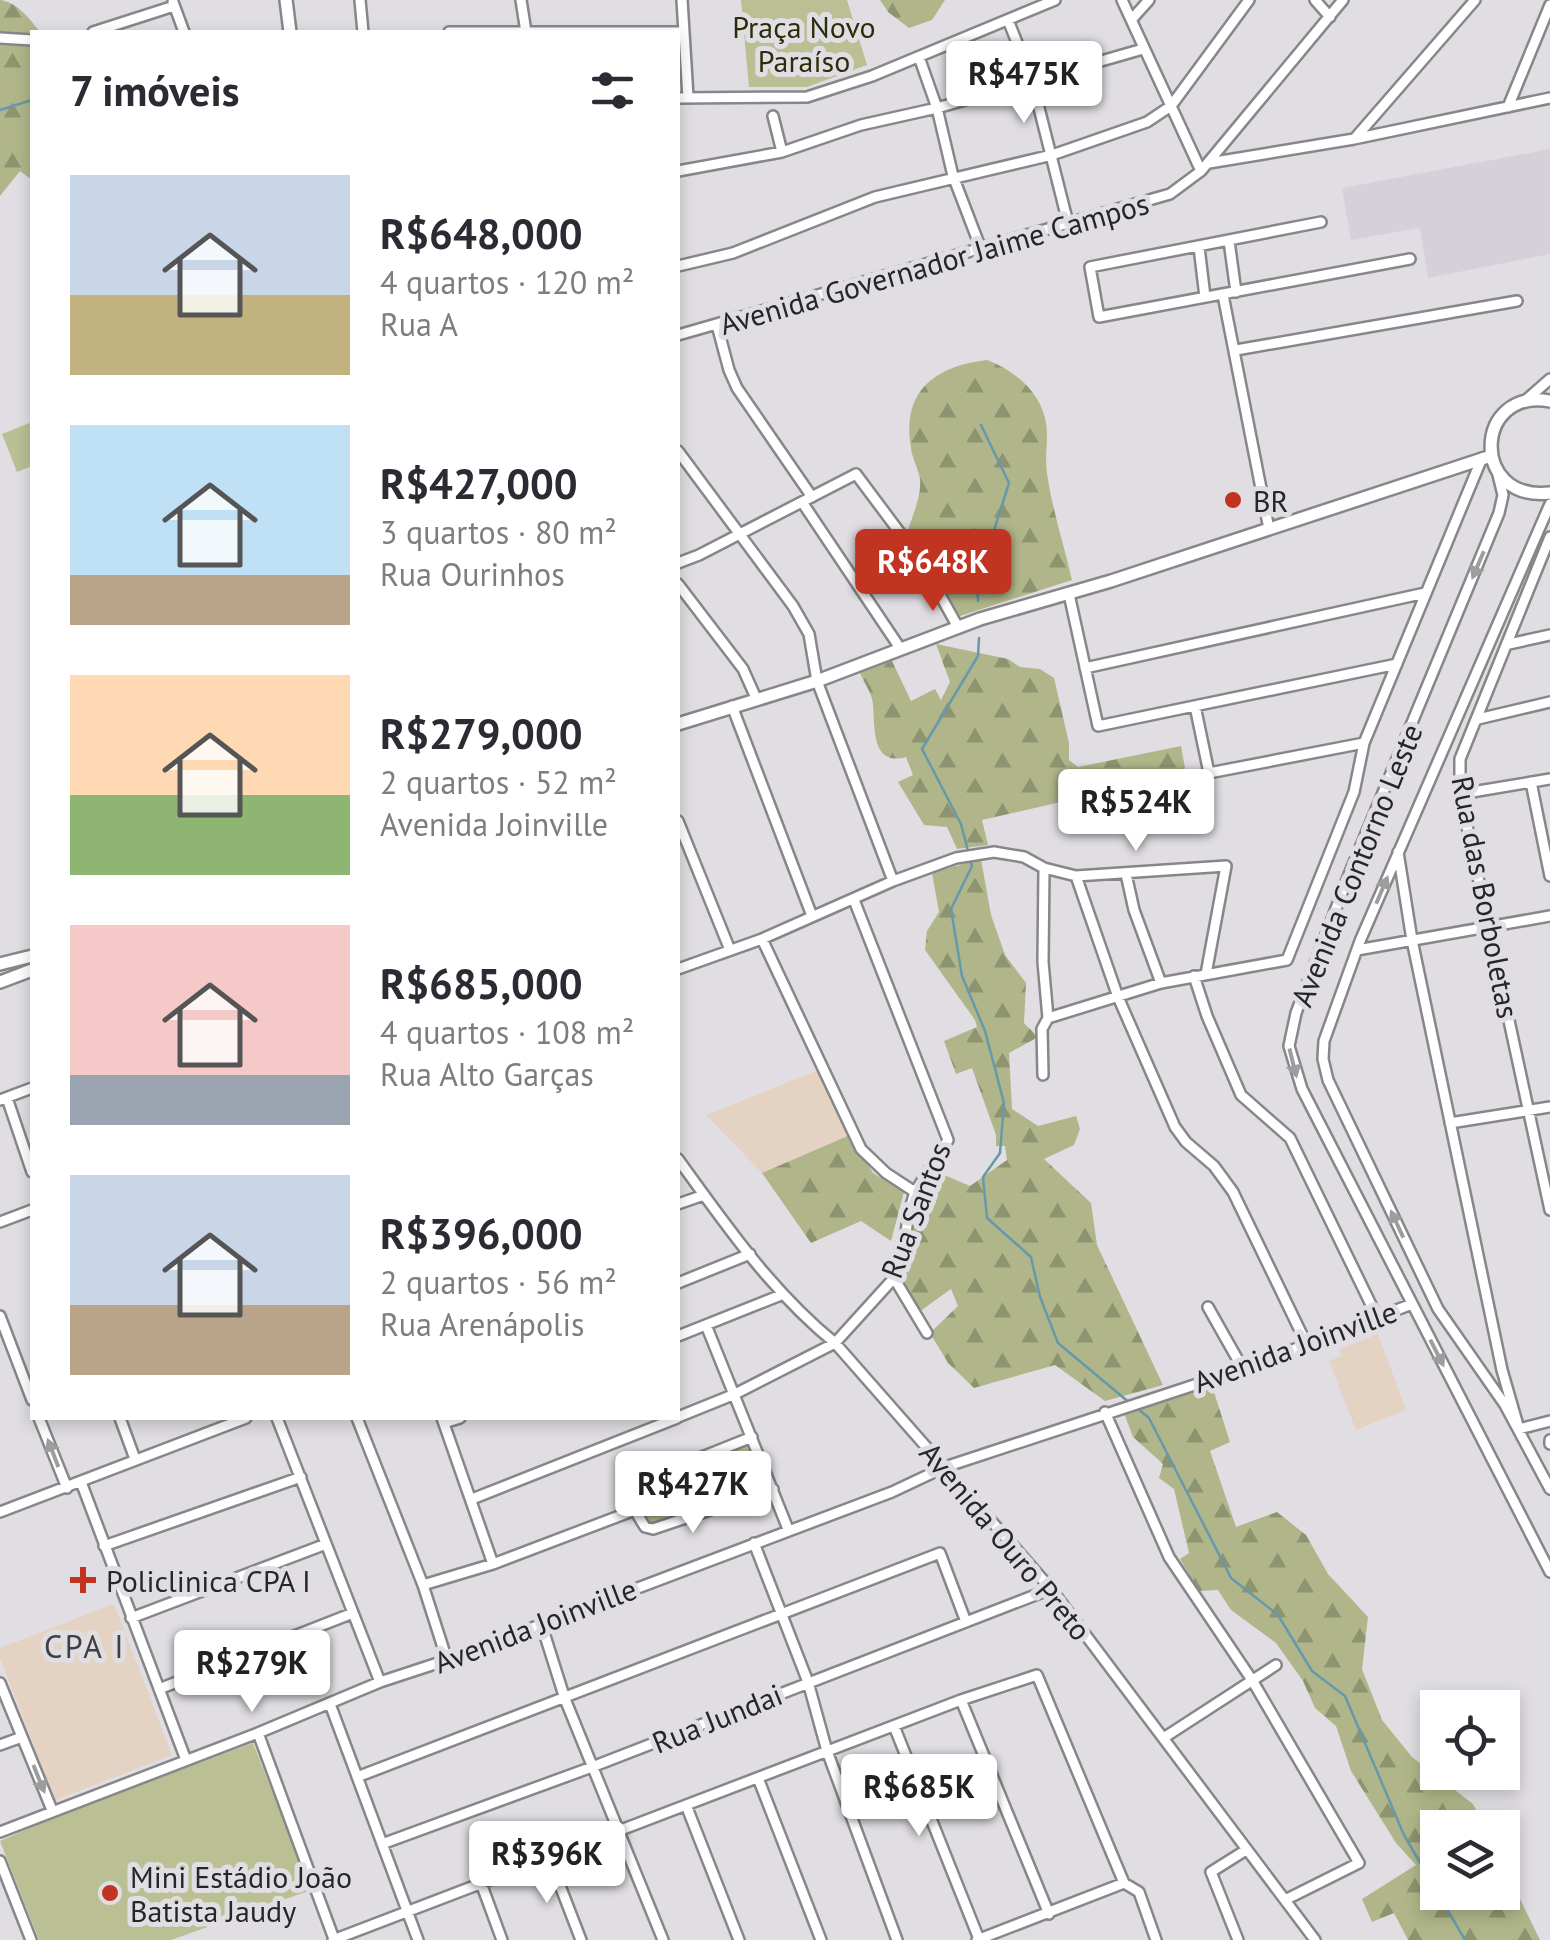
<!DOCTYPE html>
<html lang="pt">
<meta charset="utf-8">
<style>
:root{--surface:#fff;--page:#f7f7f7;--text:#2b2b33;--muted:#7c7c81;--accent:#c13422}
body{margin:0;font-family:"PT Sans",sans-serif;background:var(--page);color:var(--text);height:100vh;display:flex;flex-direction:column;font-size:38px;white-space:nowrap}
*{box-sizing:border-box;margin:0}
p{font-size:32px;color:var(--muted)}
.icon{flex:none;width:55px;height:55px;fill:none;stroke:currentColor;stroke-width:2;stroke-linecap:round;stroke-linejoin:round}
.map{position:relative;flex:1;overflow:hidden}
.sheet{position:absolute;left:30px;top:30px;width:650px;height:1390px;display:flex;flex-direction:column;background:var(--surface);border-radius:0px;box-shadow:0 5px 15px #0003}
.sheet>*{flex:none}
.buttons{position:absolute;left:1420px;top:1690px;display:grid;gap:20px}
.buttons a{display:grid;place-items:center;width:100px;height:100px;border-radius:0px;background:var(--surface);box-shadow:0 5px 15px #0003;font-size:50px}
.price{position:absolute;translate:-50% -85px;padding:0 22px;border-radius:10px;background:#fff;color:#222;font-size:32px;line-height:65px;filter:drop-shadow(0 2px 5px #0008)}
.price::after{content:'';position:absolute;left:50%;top:60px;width:30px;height:22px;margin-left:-15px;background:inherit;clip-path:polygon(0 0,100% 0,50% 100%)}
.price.active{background:var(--accent);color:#fff}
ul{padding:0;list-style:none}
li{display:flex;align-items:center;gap:30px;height:250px;padding:0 40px}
li span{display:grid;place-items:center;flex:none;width:280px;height:200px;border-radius:0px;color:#555}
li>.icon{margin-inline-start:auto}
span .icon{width:120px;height:120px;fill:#fffc;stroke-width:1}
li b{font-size:42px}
h2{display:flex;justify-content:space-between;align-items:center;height:120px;padding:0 40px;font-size:42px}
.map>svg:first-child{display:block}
.built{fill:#d5d0da}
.education{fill:#e4d2c2}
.forest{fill:url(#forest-firs)}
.park{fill:#bac094}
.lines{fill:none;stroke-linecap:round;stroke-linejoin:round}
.stream{stroke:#6599ab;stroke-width:2.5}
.minor-casing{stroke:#888689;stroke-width:14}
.major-casing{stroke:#888689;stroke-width:16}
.minor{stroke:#fff;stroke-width:9}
.major{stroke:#fff;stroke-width:11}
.oneway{fill:#9d9d9e}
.poi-dot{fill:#c13422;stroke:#e0dee2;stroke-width:4}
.labels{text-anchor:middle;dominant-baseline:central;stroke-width:10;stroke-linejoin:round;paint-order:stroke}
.park-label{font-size:30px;fill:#2a2d09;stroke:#e0dee2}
.street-label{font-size:30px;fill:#262527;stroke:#e0dee2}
.poi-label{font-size:30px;fill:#262527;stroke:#e0dee2;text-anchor:start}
.neighbourhood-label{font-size:32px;letter-spacing:2.5px;fill:#3f3e40;stroke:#e0dee2}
</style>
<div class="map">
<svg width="1550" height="1940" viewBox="0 0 1550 1940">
<defs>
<pattern id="forest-firs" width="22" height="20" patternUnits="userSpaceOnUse" patternTransform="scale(2.5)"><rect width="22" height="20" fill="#b0b689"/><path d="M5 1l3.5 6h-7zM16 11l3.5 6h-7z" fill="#8f9470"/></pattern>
</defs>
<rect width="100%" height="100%" fill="#e0dee2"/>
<!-- built -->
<path class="built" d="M1550,149V254L1428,278L1420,228L1351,240L1342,188Z"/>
<!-- education -->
<path class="education" d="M818,1070L850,1135L762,1173L706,1115Z
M1378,1334L1406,1410L1356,1430L1329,1361L1342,1356L1339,1349Z
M114,1604L172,1755L55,1800L0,1658V1648Z"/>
<!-- forest -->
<path class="forest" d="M0,0C17,2 30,19 40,32H32V180L20,171L0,196Z
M880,0H945L932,20L909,28L888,12Z
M987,360C1019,372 1047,398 1047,434C1047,447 1045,460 1047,473C1052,509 1064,545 1072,580L960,616L907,533C912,517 922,495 920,479C918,468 912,458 911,448C901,391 935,366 987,360Z
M936,644L1008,659L1020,667L1040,669L1054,678L1069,743V760L1078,767L1181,746L1185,768L1180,775L982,820L988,845L957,849L947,827L924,825L898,782L913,775L906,757C871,767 875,727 873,704C872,693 864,683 860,673L892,661L911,701L935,689L941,700L950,682Z
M981,859L991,915L1005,955L1026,983L1024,1023L1038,1037L1009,1053L1012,1109L1038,1126L1076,1116L1080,1129L1074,1145L1044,1159L1091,1203L1097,1245L1163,1385L1105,1401L1055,1365L974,1388L948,1363L930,1333L958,1306L951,1289L919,1312L898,1278C915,1239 910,1208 935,1171L970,1186L1007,1160L1005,1146H996V1135L972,1068L956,1074L944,1041L977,1027L975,1020L925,950L927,931L939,912L932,873Z
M850,1135L873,1173L904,1192L891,1241L861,1221L811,1243L762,1173Z
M1212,1386L1230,1442L1210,1451L1236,1527L1277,1512L1306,1535L1328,1574L1368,1617L1362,1669L1382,1720L1412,1757L1473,1804L1485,1827L1438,1828V1892H1502L1503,1864L1540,1940H1408L1394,1913L1372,1922L1362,1899L1416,1865L1396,1843L1351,1771L1336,1726L1315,1708L1303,1681L1276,1643L1231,1610L1218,1590L1199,1591L1180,1559L1189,1553L1174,1489L1159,1478L1163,1464L1133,1437L1124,1413Z"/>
<!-- park -->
<path class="park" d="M741,0H847L867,65L807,87H749Z
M32,422V466L17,472L2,434Z
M748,1445L762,1483L647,1524L635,1492Z
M253,1743L311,1890L171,1940H39L0,1841L54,1817Z"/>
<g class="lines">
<!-- stream -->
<path class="stream" d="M0,110L32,100
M978,601L977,584L1009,483L981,425
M968,851L961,824L922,749L978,656L979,638
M970,859L972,866L951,909L962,976L985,1031L1004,1103L1000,1153L983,1177L987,1218L1031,1257L1040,1297L1058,1343L1131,1404
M1137,1408L1149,1418L1231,1578L1278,1615L1312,1671L1345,1696L1404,1835L1465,1940"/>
<defs>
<path id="minor" d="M360,0L363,32
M521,0L526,32
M682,0L688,97
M1122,0L1201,171
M1315,0L1330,17
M173,2L184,32
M1132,19L1149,0
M1008,20L1032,80L1068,223
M93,32L174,6
M449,32H684
M0,38L32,40
M919,57L937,108L953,176L981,249
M678,98L807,97L872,76L1055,0
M1508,107L1550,5
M773,116L782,152
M1356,137L1475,0
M1209,163L1354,139L1550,98
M678,171L782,152L861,125L937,108L1143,49
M1321,222L1090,267L1099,317L1410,259
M1229,241L1236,292
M1199,247L1205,297
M678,266L733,253L875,197L1052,155L1147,122L1171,106L1249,0
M1223,295L1269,529
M717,325L729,370L737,388L812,497
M678,335L1170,194L1201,171L1343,0
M1236,350L1517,301
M1526,400L1550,379
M678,451L793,606L809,634L817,681L893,881
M1498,475L1503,495L1499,513L1348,877L1296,1013L1289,1046L1302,1089L1550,1572
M802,502L900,648
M1550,504L1360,941L1324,1041L1323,1059L1328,1080L1438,1309L1505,1405L1550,1489
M1550,537L1460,759V794L1550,1210
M678,563L699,555L856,474L921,561L958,627
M678,584L743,669L756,698
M1069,594L1098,726L1397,664
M1509,644L1550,635
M1085,668L1425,593
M732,706L812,916
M1195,706L1209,773L1364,743
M1478,719L1550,702
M1531,782L1550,876
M1460,794L1550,779
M678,821L730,950
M1398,852L1412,940L1502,1370L1519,1429L1550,1421
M1126,874L1134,910L1161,983
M1076,876L1118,997L1175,1127L1186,1142L1214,1166L1233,1192L1306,1343
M762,939L861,1149L886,1173L915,1192
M1357,950L1550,916
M678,969L762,939L893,881L956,858L994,852L1024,857L1044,868L1076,876L1226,866L1206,974
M1194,976L1207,1016L1241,1095L1290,1138L1377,1317
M1048,1018L1161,983L1287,960L1354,792L1364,743L1482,458
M1043,1075L1042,1029L1048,1018L1043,962L1044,868
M7,1098L32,1172
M0,1100L32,1088
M1450,1123L1550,1107
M678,1159C725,1224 772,1292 835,1343L1051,1589L1315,1940
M678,1204L704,1195
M0,1222L32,1210
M894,1278L927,1333
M678,1283L750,1254
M1208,1307L1243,1369
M0,1316L32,1400
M706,1325L788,1529
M678,1336L781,1295
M1105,1412L1169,1557L1252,1680L1359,1863L1287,1899
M678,1417L735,1394L835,1343L894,1278L904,1253L908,1215L915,1192L948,1140L854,900
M39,1418L67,1488
M120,1418L135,1459
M277,1418L380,1682
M357,1418L423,1585L447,1660
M442,1418L493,1564
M444,1423L460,1418
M752,1437L632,1485C626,1499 638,1515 645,1527L653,1529L773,1489
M1550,1440V1444
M81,1482L186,1760
M472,1499L677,1418
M0,1512L246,1418
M754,1543L808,1682L827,1751L897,1940
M104,1546L301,1477
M423,1585L493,1564L635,1510
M131,1618L326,1544
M541,1623L565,1699L663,1940
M0,1683L52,1810
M159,1689L353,1613
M961,1700L1049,1914
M330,1704L418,1940
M894,1726L979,1939
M258,1733L334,1939
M1165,1737L1276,1665
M0,1745L22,1737
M357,1777L940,1553L966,1622
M758,1778L821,1940
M686,1805L739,1940
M0,1832L258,1733L380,1682L447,1660L892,1492L945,1467L1243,1369L1412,1304
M382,1844L592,1767L1051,1589
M549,1857L581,1940
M0,1861L31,1940
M481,1883L502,1940
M333,1940L961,1700L1037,1675L1124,1883
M977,1940L1124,1883L1139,1892L1156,1940
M1238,1940L1211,1872L1246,1850"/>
<path id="major" d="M286,0L290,32
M1550,401C1474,387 1469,502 1550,493
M678,724L817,681L980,619L1111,581L1491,456
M0,964L32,956
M0,982L32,970"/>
</defs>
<!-- minor casing -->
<use href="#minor" class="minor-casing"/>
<!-- major casing -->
<use href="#major" class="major-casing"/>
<!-- minor -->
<use href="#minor" class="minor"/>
<!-- major -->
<use href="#major" class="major"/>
</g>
<!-- one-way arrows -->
<defs><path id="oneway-solid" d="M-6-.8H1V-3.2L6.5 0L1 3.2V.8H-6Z" transform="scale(2.5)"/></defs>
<g class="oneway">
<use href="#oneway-solid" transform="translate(1478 565) rotate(113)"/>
<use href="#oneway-solid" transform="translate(1382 890) rotate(-67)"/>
<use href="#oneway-solid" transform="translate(1293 1063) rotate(76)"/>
<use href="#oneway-solid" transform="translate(1397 1224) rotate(-115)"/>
<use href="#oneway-solid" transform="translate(1437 1353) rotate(63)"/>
<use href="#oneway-solid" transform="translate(53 1453) rotate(-111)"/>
<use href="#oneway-solid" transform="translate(39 1779) rotate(68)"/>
</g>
<!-- markers -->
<g class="poi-dot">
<circle cx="1233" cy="500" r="10"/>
<path d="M78 1565h10v10h10v10h-10v10h-10v-10h-10v-10h10z"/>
<circle cx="110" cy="1893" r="10"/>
</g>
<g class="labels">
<!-- park labels -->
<g class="park-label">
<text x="804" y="26">Praça Novo<tspan x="804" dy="34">Paraíso</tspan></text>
</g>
<!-- street labels -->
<g class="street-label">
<text transform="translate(934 263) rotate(-16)">Avenida Governador Jaime Campos</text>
<text transform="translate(1356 865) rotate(-68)">Avenida Contorno Leste</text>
<text transform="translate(1486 897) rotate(79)">Rua das Borboletas</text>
<text transform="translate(915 1210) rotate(-69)">Rua Santos</text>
<text transform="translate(1295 1346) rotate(-20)">Avenida Joinville</text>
<text transform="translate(1006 1541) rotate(50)">Avenida Ouro Preto</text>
<text transform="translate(535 1625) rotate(-21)">Avenida Joinville</text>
<text transform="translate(717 1718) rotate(-22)">Rua Jundai</text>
</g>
<!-- poi labels -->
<g class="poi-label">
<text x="1253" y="500">BR</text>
<text x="106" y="1580">Policlinica CPA I</text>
<text x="130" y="1876">Mini Estádio João<tspan x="130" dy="34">Batista Jaudy</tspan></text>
</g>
<!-- neighbourhood labels -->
<g class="neighbourhood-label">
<text x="85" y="1646">CPA I</text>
</g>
</g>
</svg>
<div class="buttons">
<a><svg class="icon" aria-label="locate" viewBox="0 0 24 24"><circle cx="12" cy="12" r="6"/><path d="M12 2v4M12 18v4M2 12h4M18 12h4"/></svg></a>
<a><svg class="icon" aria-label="layers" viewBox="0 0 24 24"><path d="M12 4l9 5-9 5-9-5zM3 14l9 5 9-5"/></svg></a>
</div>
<b class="price" style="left:1024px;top:126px">R$475K</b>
<b class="price active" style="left:933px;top:614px">R$648K</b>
<b class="price" style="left:1136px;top:854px">R$524K</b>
<b class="price" style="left:693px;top:1536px">R$427K</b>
<b class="price" style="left:252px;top:1715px">R$279K</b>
<b class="price" style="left:919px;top:1839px">R$685K</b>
<b class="price" style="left:547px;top:1906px">R$396K</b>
<section class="sheet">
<h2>7 imóveis<svg class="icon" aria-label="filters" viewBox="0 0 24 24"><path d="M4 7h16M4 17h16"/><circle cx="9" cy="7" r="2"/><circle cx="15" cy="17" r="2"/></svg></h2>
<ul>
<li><span style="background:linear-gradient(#c9d6e8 60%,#c2b280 0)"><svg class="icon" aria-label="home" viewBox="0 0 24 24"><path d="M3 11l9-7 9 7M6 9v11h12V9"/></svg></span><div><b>R$648,000</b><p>4 quartos · 120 m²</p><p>Rua A</p></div></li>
<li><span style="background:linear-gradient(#bfe0f5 75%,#b9a48a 0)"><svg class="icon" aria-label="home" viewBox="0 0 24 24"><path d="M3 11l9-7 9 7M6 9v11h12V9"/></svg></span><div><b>R$427,000</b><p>3 quartos · 80 m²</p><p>Rua Ourinhos</p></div></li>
<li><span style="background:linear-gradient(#ffd9b3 60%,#8fb573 0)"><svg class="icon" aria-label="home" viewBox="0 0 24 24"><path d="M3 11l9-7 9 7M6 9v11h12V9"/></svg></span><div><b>R$279,000</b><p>2 quartos · 52 m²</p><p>Avenida Joinville</p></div></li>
<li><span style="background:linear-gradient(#f6c9c9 75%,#9aa5b1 0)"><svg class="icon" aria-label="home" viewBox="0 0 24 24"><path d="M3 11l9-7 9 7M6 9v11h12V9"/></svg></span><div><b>R$685,000</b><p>4 quartos · 108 m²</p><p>Rua Alto Garças</p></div></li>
<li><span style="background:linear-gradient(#c9d6e8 65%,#b9a48a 0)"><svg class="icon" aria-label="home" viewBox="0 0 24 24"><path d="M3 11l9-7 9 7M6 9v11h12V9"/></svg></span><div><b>R$396,000</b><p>2 quartos · 56 m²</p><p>Rua Arenápolis</p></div></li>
</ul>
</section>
</div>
